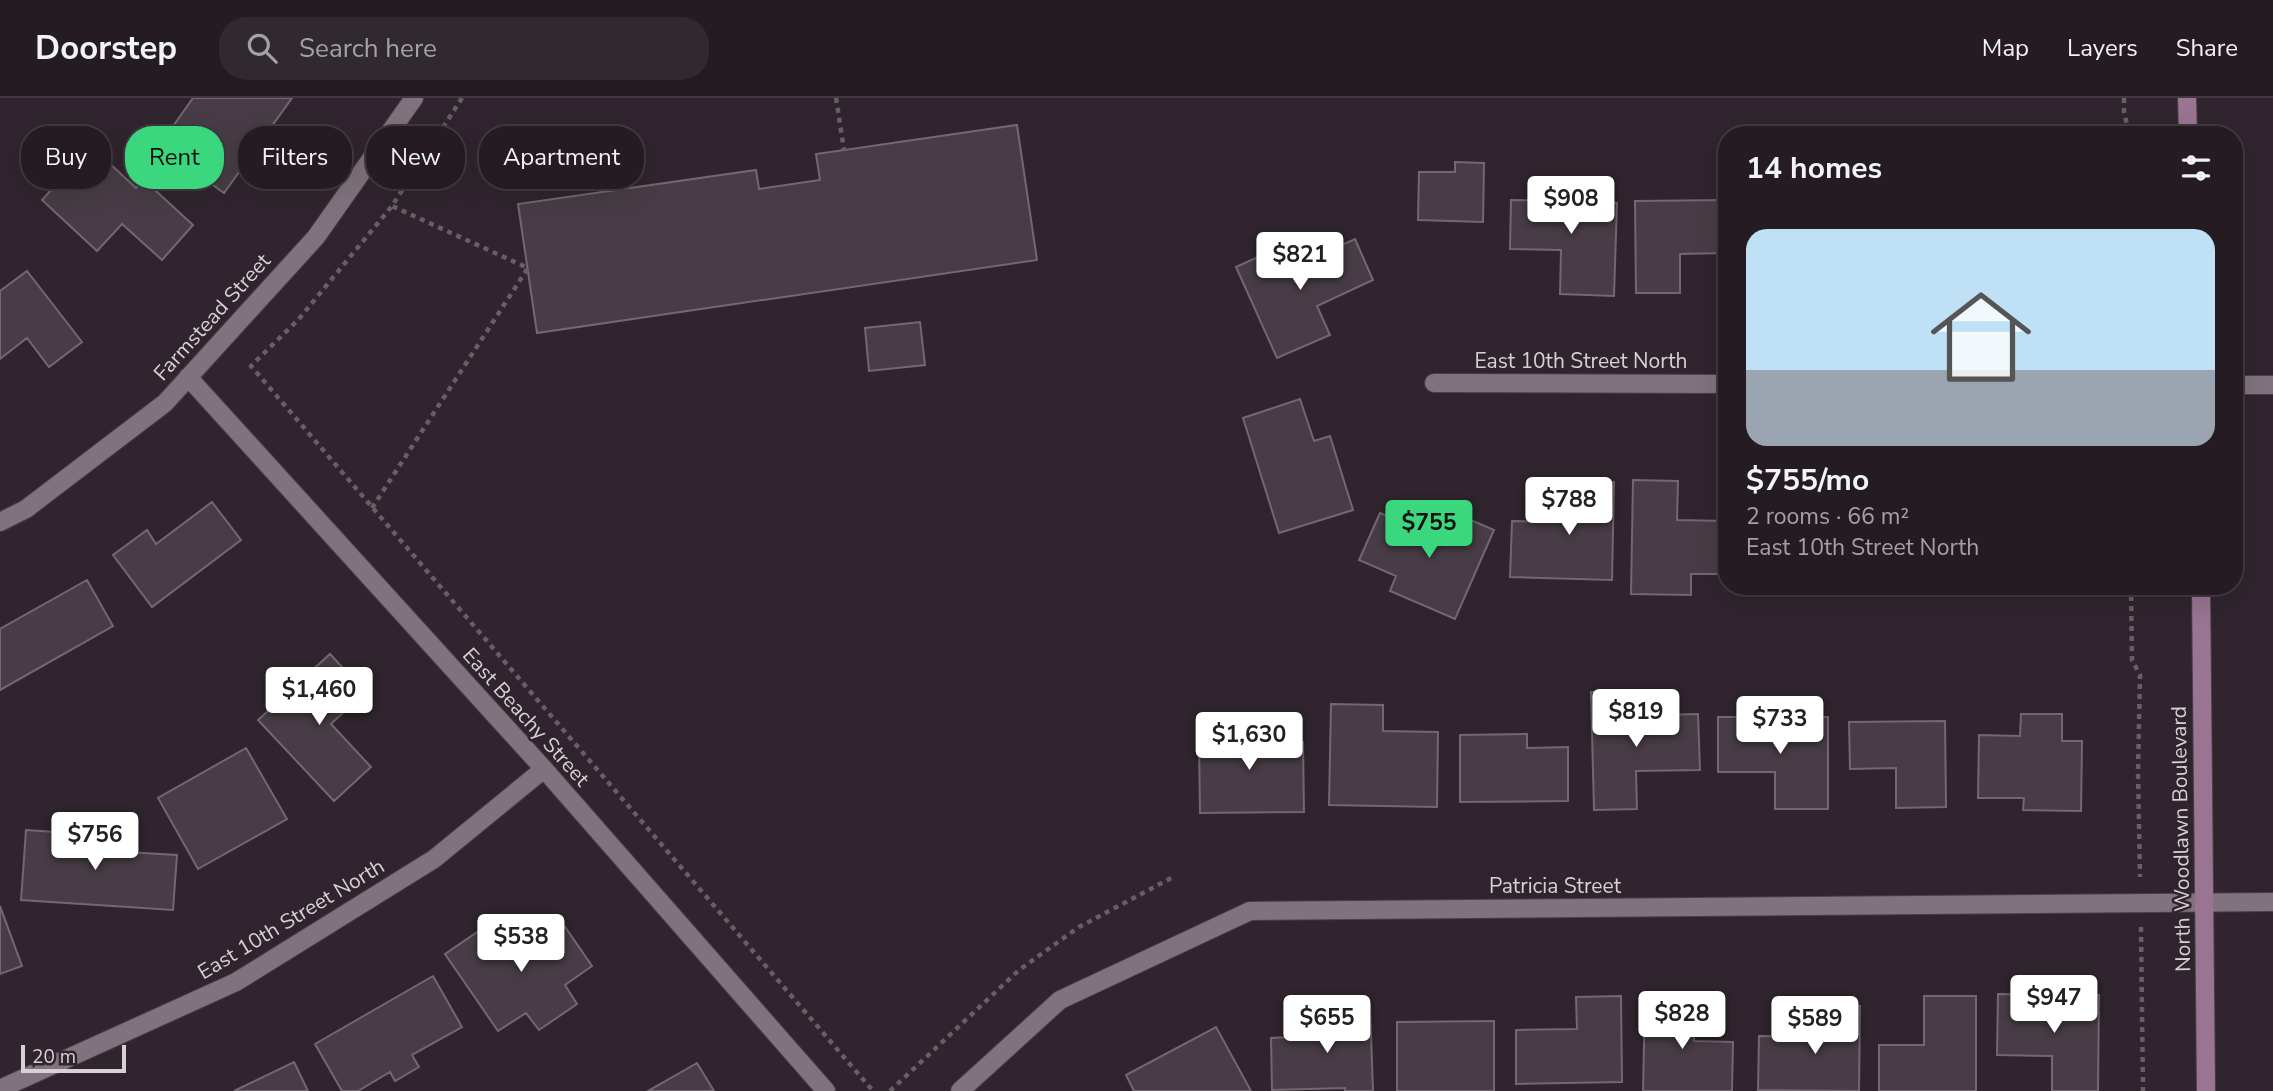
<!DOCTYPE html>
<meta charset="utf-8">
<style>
:root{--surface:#241c22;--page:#30292f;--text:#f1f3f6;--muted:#a3a1a5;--line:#413a40;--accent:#3ad77f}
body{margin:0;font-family:"Nunito Sans",sans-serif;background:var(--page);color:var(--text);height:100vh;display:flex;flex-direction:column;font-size:26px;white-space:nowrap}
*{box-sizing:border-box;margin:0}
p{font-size:23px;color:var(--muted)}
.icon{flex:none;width:38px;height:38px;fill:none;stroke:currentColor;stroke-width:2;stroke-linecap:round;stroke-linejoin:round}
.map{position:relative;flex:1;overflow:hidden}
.details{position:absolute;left:1718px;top:28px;width:525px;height:469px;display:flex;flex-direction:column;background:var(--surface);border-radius:28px;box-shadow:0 7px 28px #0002,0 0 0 2px var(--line)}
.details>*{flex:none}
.banner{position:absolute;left:21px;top:28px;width:665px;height:63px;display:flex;gap:14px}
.scale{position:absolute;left:21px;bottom:18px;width:105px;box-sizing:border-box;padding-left:7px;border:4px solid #d7d0d5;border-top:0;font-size:19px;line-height:24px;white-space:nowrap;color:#d7d0d5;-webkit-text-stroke:5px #30252e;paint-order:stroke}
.price{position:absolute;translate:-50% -60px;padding:0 16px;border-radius:7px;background:#fff;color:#222;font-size:23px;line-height:46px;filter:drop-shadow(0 2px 4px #0008)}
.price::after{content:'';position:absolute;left:50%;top:42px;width:21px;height:16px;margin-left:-10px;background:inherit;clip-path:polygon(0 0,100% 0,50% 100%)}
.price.active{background:var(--accent);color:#111}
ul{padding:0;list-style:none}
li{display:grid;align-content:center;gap:14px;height:371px;padding:0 28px}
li+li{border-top:2px solid var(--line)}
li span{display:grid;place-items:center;height:217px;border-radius:21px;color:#555}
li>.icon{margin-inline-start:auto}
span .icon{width:126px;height:126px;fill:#fffc;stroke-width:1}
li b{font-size:30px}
h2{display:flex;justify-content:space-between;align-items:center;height:84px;padding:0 28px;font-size:30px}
.tag{padding:0 24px;border-radius:28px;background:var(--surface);box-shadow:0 7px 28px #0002,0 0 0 2px var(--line);font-size:24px;line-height:63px}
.tag.active{background:var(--accent);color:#111}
header{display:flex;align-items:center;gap:42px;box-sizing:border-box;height:98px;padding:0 35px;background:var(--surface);border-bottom:2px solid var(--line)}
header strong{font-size:33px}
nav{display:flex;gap:38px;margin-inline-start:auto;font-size:24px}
.search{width:490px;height:63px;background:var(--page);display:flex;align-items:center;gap:18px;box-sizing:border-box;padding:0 24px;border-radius:28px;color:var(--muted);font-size:26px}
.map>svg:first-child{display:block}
.building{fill:#483d46;stroke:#736771;stroke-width:2}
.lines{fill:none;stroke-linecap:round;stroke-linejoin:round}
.street-casing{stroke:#4a4048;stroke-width:20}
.secondary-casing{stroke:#4a4048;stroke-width:20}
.path{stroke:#685e66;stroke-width:4.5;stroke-dasharray:5 5;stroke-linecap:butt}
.street{stroke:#80737d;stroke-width:18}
.secondary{stroke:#9a7493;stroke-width:18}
.labels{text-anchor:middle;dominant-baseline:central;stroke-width:5;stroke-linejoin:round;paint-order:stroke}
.street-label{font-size:21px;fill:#d7d0d5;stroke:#30252e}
</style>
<header>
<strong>Doorstep</strong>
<div class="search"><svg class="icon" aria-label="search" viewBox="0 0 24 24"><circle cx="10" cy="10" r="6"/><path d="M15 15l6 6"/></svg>Search here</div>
<nav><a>Map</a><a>Layers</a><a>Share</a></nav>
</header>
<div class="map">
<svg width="2273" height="993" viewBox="0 0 2273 993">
<rect width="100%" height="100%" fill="#30252e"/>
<!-- building -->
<path class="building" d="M193,0H292L224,95L159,48Z
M1017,27L1037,162L537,235L518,106L756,72L759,91L820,82L816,56Z
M91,48L136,90L144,82L193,127L162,162L122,126L97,153L42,102Z
M1455,64L1484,65L1483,124L1418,122L1419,74H1455Z
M1552,83L1590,84L1589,104L1617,105L1614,198L1560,196L1561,152L1510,151L1511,102L1551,103Z
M1727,102V155L1680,156V195H1636L1635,103Z
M1355,141L1373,182L1317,208L1330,237L1277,260L1236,169L1282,148L1292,169Z
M27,173L82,244L49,269L27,240L0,261V193Z
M920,224L925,267L869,273L865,230Z
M1300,301L1314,343L1330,338L1353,412L1279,435L1243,320Z
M1562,382L1614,384L1612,482L1510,479L1512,423L1561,424Z
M1633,382L1678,383L1677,422L1727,423V476H1691V497L1631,496Z
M212,404L241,442L152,509L113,457L147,432L156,446Z
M1380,415L1443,442L1455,415L1494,432L1455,521L1390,493L1396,478L1359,462Z
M87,482L113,528L0,592V531Z
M330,556L365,594L331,626L371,669L334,703L258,622Z
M1621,593V618L1698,616L1700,672L1636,673L1637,711L1594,712L1591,594Z
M1331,606L1383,607V633L1438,634L1437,709L1329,707Z
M2021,616H2062V643H2082L2081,713L2023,712L2024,700H1978L1979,637L2020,638Z
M1718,619H1828V711H1775V674H1718Z
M1214,621H1252V645L1303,644L1304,714L1200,715L1199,644H1215Z
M1945,623L1946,709L1896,710V670L1850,671L1849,624Z
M1527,636V650L1568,649V703L1460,704V637Z
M246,650L287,721L198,771L158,700Z
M26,732L127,739L126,754L177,757L173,812L21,802Z
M0,808L22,868L0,876Z
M559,820L592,868L565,887L577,906L539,932L526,915L498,933L445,856L492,824L512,852Z
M433,878L462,929L412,957L419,969L395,983L390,974L358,993H342L315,946Z
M1998,896L2099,897L2098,993H2052V958L1997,957Z
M1621,898L1622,984L1516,986V932L1577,931L1576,899Z
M1924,898H1976V993H1879V947H1924Z
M1645,899L1695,900L1694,943L1733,944L1732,993H1643Z
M1370,907L1373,993H1345V990L1272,992L1271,940L1330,937L1329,909Z
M1821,907L1860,908L1859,993L1758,992L1759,938L1820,939Z
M1494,923V993H1397V924Z
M1216,929L1251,993H1134L1126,977Z
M294,964L308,993H234Z
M697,965L714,993H648Z"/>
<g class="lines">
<defs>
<path id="street" d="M188,279L544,671L826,993
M1434,285L1727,286
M2235,287H2273
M0,424L26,411L165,305L316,139L414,0
M0,991L236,884L434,761L544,671
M960,993L1060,902L1250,813L2273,804"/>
<path id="secondary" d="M2187,0L2188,37
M2201,488L2206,993"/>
</defs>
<!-- street casing -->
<use href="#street" class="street-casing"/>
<!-- secondary casing -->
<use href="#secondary" class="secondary-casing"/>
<!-- path -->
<path class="path" d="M462,0L392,108L298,222L251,268L873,993
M836,0L844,52
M2124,0V13L2129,37
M372,410L528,170L392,108
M2131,488L2132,562L2140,577L2138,675L2140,779
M2141,829L2143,993
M890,993L1019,872L1079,829L1175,778"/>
<!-- street -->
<use href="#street" class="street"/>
<!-- secondary -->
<use href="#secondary" class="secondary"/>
</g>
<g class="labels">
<!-- street labels -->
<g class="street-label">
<text transform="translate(212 219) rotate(-48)">Farmstead Street</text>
<text x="1581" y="263">East 10th Street North</text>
<text transform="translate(526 619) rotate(48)">East Beachy Street</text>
<text transform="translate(2181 741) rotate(-91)">North Woodlawn Boulevard</text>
<text x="1555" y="788">Patricia Street</text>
<text transform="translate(291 821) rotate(-31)">East 10th Street North</text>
</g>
</g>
</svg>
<div class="scale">20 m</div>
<b class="price" style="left:1571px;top:138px">$908</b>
<b class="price" style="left:1300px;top:194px">$821</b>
<b class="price" style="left:1569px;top:439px">$788</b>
<b class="price active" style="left:1429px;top:462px">$755</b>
<b class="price" style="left:319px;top:629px">$1,460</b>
<b class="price" style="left:1636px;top:651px">$819</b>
<b class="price" style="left:1780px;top:658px">$733</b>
<b class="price" style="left:1249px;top:674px">$1,630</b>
<b class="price" style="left:95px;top:774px">$756</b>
<b class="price" style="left:521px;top:876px">$538</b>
<b class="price" style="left:2054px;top:937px">$947</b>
<b class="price" style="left:1682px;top:953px">$828</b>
<b class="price" style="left:1327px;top:957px">$655</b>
<b class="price" style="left:1815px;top:958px">$589</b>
<div class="banner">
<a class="tag">Buy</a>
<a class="tag active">Rent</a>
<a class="tag">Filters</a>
<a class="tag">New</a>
<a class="tag">Apartment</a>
</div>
<section class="details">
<h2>14 homes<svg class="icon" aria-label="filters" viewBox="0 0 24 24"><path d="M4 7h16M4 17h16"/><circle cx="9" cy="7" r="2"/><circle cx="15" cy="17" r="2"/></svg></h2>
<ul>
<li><span style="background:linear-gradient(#bfe0f5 65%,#9aa5b1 0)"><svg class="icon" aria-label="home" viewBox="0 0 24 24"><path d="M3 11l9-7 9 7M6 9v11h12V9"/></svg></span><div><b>$755/mo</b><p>2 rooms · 66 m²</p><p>East 10th Street North</p></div></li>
</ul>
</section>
</div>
